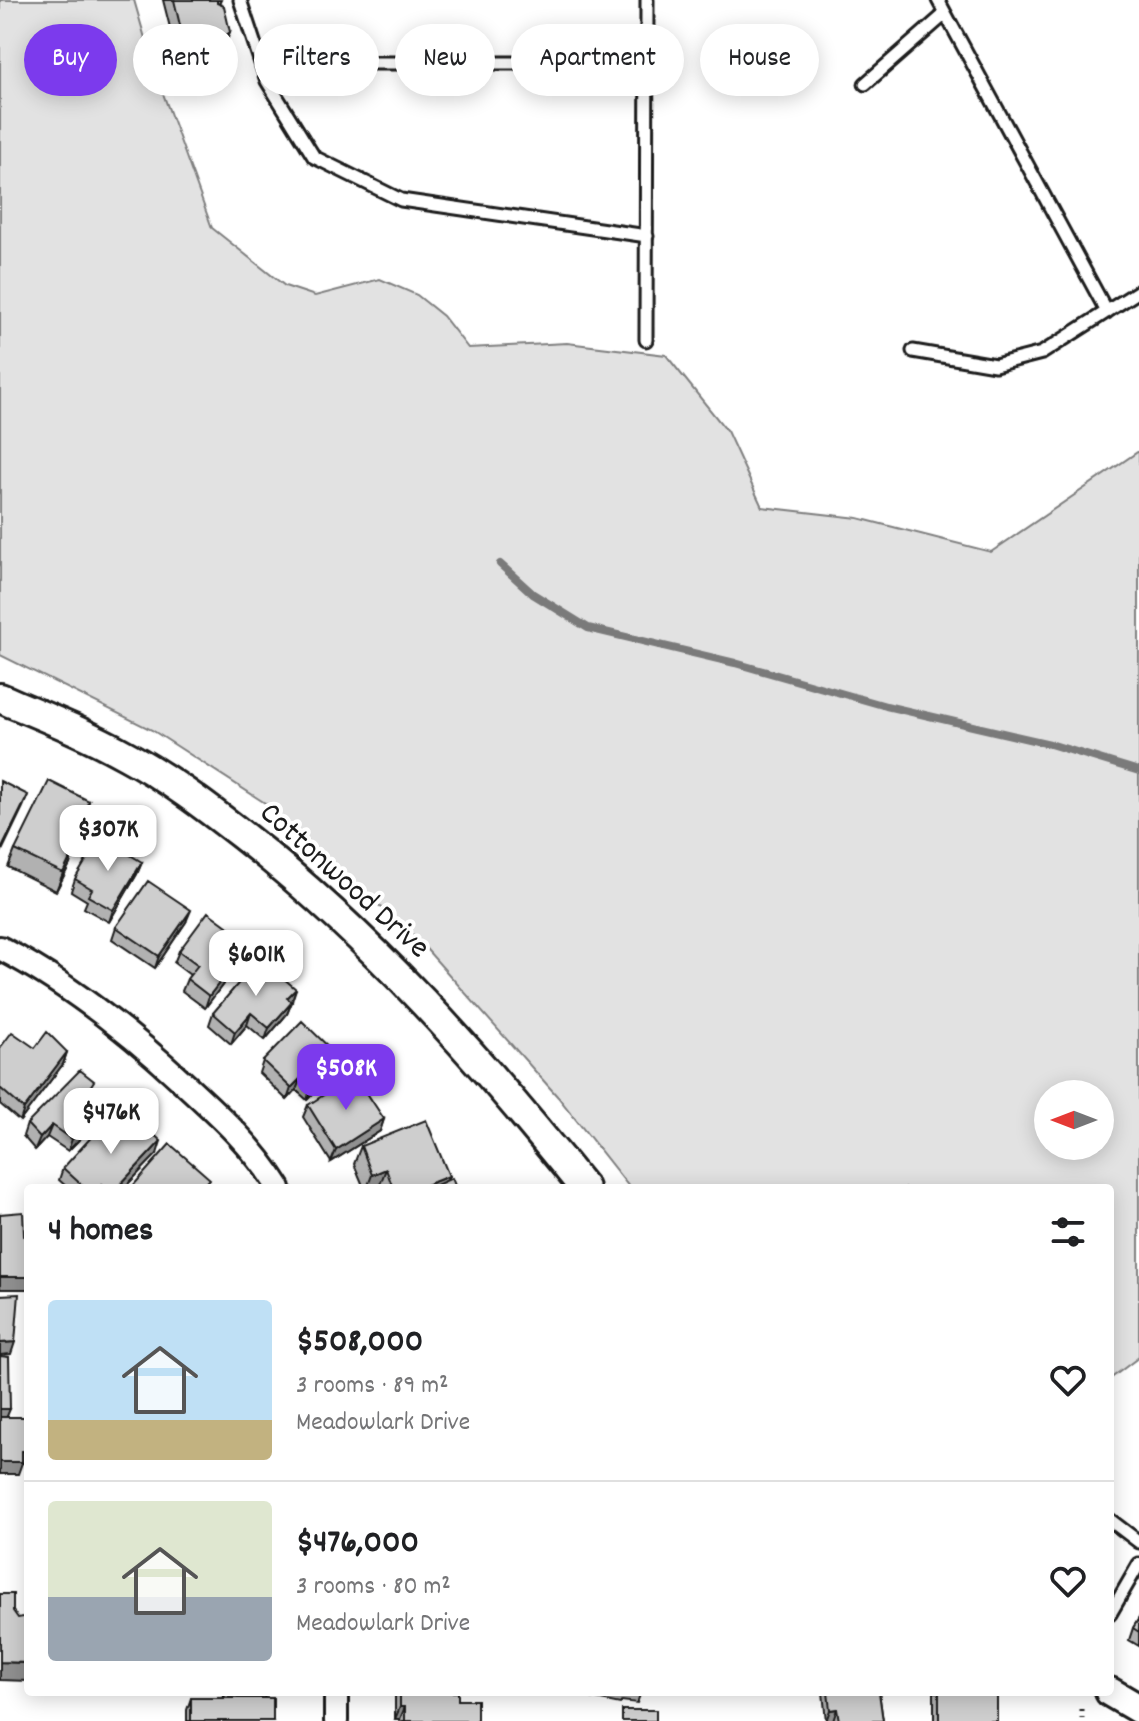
<!DOCTYPE html>
<meta charset="utf-8">
<style>
:root{--surface:#fff;--page:#f6f6f6;--text:#202124;--muted:#757577;--line:#e0e0e0;--accent:#7c3aed}
body{margin:0;font-family:Dekko,sans-serif;background:var(--page);color:var(--text);height:100vh;display:flex;flex-direction:column;font-size:30px;white-space:nowrap}
*{box-sizing:border-box;margin:0}
p{font-size:26px;color:var(--muted)}
.icon{flex:none;width:44px;height:44px;fill:none;stroke:currentColor;stroke-width:2;stroke-linecap:round;stroke-linejoin:round}
.map{position:relative;flex:1;overflow:hidden}
.details{position:absolute;left:24px;top:1184px;width:1090px;height:512px;display:flex;flex-direction:column;background:var(--surface);border-radius:8px;box-shadow:0 4px 20px #0003}
.details>*{flex:none}
.hud{position:absolute;left:24px;top:24px;width:1092px;height:72px;display:flex;gap:16px}
.needle{width:52px;rotate:270deg}
.fabs{position:absolute;left:1034px;top:1080px;display:grid;gap:16px}
.fabs a{display:grid;place-items:center;width:80px;height:80px;border-radius:50%;background:var(--surface);box-shadow:0 4px 20px #0003;font-size:40px}
.price{position:absolute;translate:-50% -68px;padding:0 18px;border-radius:16px;background:#fff;color:#222;font-size:26px;line-height:52px;filter:drop-shadow(0 2px 4px #0008)}
.price::after{content:'';position:absolute;left:50%;top:48px;width:24px;height:18px;margin-left:-12px;background:inherit;clip-path:polygon(0 0,100% 0,50% 100%)}
.price.active{background:var(--accent);color:#fff}
ul{padding:0;list-style:none}
li{display:flex;align-items:center;gap:24px;height:200px;padding:0 24px}
li+li{border-top:2px solid var(--line)}
li span{display:grid;place-items:center;flex:none;width:224px;height:160px;border-radius:8px;color:#555}
li>.icon{margin-inline-start:auto}
span .icon{width:96px;height:96px;fill:#fffc;stroke-width:1}
li b{font-size:34px}
h2{display:flex;justify-content:space-between;align-items:center;height:96px;padding:0 24px;font-size:34px}
.tag{padding:0 28px;border-radius:36px;background:var(--surface);box-shadow:0 4px 20px #0003;font-size:28px;line-height:72px}
.tag.active{background:var(--accent);color:#fff}
.map>svg:first-child{display:block}
.green{fill:#e2e2e2;stroke:#7f7f7f;stroke-width:2;fill-rule:evenodd}
.lines{fill:none;stroke-linecap:round;stroke-linejoin:round}
.stream{stroke:#7a7a7a;stroke-width:8}
.service-casing{stroke:#1c1c1c;stroke-width:17}
.minor-casing{stroke:#1c1c1c;stroke-width:28}
.tertiary-casing{stroke:#1c1c1c;stroke-width:34}
.path{stroke:#1c1c1c;stroke-width:5;stroke-dasharray:2 6;stroke-linecap:butt}
.service{stroke:#fff;stroke-width:11}
.minor{stroke:#fff;stroke-width:22}
.tertiary{stroke:#fff;stroke-width:28}
.wall{fill:#b1b1b1;stroke:#1c1c1c;stroke-width:2}
.shaded-wall{fill:#909090;stroke:#1c1c1c;stroke-width:2}
.building{fill:#cecece;stroke:#1c1c1c;stroke-width:2}
.labels{text-anchor:middle;dominant-baseline:central;stroke-width:8;stroke-linejoin:round;paint-order:stroke}
.street-label{font-size:32px;fill:#1c1c1c;stroke:#fff}
</style>
<div class="map">
<svg width="1139" height="1721" viewBox="0 0 1139 1721">
<rect width="100%" height="100%" fill="#fff"/>
<filter id="ink" filterUnits="userSpaceOnUse"><feTurbulence type="fractalNoise" baseFrequency=".0125" numOctaves="2"/><feDisplacementMap in="SourceGraphic" scale="16" xChannelSelector="R" yChannelSelector="G"/><feConvolveMatrix kernelMatrix="1 2 1 2 8 2 1 2 1" color-interpolation-filters="sRGB"/></filter>
<g filter="url(#ink)">
<!-- green -->
<path class="green" d="M0,0H134L153,66L212,228L285,286L315,296L380,279L417,295L443,316L468,348L567,343L666,355L727,431L762,507L858,518L991,552L1139,451V1357L1110,1379V1188H630L558,1097L420,942L265,803L152,730L0,655ZM1048,1094H1100V1146H1048Z"/>
<g class="lines">
<!-- stream -->
<path class="stream" d="M500,564L533,594L588,628L735,663L886,706L1050,744L1139,771"/>
<defs>
<path id="service" d="M240,0L267,81L314,157L401,200L647,236
M938,0L1107,312
M267,81L362,63H647
M865,84L945,14
M646,340L647,0
M913,351L995,365L1042,353L1139,291
M1110,1520L1139,1542
M1110,1614L1139,1564"/>
<path id="minor" d="M0,948C68,983 128,1031 184,1083C220,1116 253,1146 279,1188
M336,1721V1692"/>
<path id="tertiary" d="M0,698C43,716 86,733 127,756C168,778 206,807 242,835C372,937 481,1060 584,1188
M1110,1692L1139,1709"/>
</defs>
<!-- service casing -->
<use href="#service" class="service-casing"/>
<!-- minor casing -->
<use href="#minor" class="minor-casing"/>
<!-- tertiary casing -->
<use href="#tertiary" class="tertiary-casing"/>
<!-- path -->
<path class="path" d="M1082,1709V1721"/>
<!-- service -->
<use href="#service" class="service"/>
<!-- minor -->
<use href="#minor" class="minor"/>
<!-- tertiary -->
<use href="#tertiary" class="tertiary"/>
</g>
<!-- wall -->
<path class="wall" d="M163,0H221L219,4L229,51L222,69L215,70L214,73L181,75L177,59L179,55H177Z
M89,801L83,819L70,843V864L56,891L8,867L15,850Z
M142,862L137,874L109,922L84,908L87,901L71,891L75,879Z
M186,922L155,968L112,939L116,927Z
M179,951L245,955L205,1008L182,991L187,979L190,975L174,963Z
M292,1001L287,1014L265,1040L247,1025L231,1044L209,1025L213,1013Z
M0,1048H35L67,1052L63,1064L20,1121L0,1104Z
M340,1058L336,1070L307,1100L296,1090L287,1100L259,1073L263,1061Z
M90,1092L104,1106L100,1118L68,1151L47,1137L35,1150L23,1136L27,1124Z
M308,1105L384,1119L380,1131L331,1162L303,1117Z
M126,1135L157,1154L124,1188H68L59,1180L63,1168Z
M361,1146L447,1180L456,1188H379V1187L364,1188L354,1164Z
M1139,1618V1646L1129,1640L1133,1628Z
M223,1692H266L264,1698L273,1721H187V1710L191,1698H223Z
M395,1692H458V1700L477,1721H400V1719H395Z
M592,1692H641L637,1703L622,1701L620,1704L591,1698Z
M823,1692H879L883,1721H826Z
M934,1692H997V1721H934Z"/>
<!-- shaded-wall -->
<path class="shaded-wall" d="M230,32L224,50L229,51L222,69L215,70L214,73L181,75L187,58Z
M186,37L179,55H177L183,38Z
M28,795L23,807L0,855L2,848Z
M89,801L83,819L62,860L68,842Z
M76,846L70,864L56,891L63,873Z
M142,862L137,874L109,922L113,910Z
M191,910L186,922L155,968L159,956Z
M250,943L245,955L205,1008L209,996Z
M296,989L292,1001L283,1011L287,998Z
M292,1002L287,1014L265,1040L269,1028Z
M251,1013L247,1025L231,1044L235,1032Z
M67,1052L63,1064L20,1121L24,1109Z
M340,1058L336,1070L307,1100L311,1088Z
M301,1078L296,1090L287,1100L291,1088Z
M104,1106L100,1118L68,1151L72,1139Z
M384,1119L380,1131L331,1162L336,1150Z
M52,1125L47,1137L35,1150L40,1138Z
M161,1141L157,1154L124,1188H117Z
M386,1169L379,1187L367,1188L372,1175Z
M449,1176L444,1188H418Z
M0,1277H28V1289H0Z
M15,1342L11,1354L0,1355V1343Z
M0,1409H10L5,1421H0Z
M22,1451H28V1463H22L18,1474H0V1462Z
M0,1662L28,1663V1681L0,1680Z
M226,1692H266L263,1700L223,1701Z
M400,1707H405L400,1719H395Z
M837,1709L833,1721H826L830,1710Z"/>
<!-- building -->
<path class="building" d="M174,0H217V3L224,6L230,32L225,36L229,51L219,53L220,55L187,58L184,41L186,37L183,38Z
M0,781L28,795L2,848L0,847Z
M49,781L89,801L68,842L76,846L63,873L15,850Z
M100,837L142,862L113,910L88,896L92,889L75,879Z
M148,881L191,910L159,956L116,927Z
M208,912L250,943L209,996L187,979L198,965L179,951Z
M260,958L296,989L287,998L292,1002L269,1028L251,1013L235,1032L213,1013Z
M302,1021L340,1058L311,1088L301,1078L291,1088L263,1061Z
M12,1032L35,1048L47,1032L67,1052L24,1109L0,1088V1048Z
M80,1070L94,1081L88,1090L104,1106L72,1139L52,1125L40,1138L27,1124Z
M355,1075L384,1119L336,1150L308,1105Z
M107,1120L126,1135L138,1120L161,1141L117,1188H106L102,1184L99,1188H85L63,1168Z
M426,1120L449,1176L418,1188H414L413,1186L408,1188H393L386,1169L372,1175L361,1146Z
M170,1144L210,1179L202,1188H131Z
M452,1178L456,1188H430Z
M23,1212L24,1236L28,1237V1277H0V1214Z
M19,1294L15,1342L0,1343V1295Z
M0,1356L9,1357L10,1409H0Z
M0,1417H28V1451H22V1462H0Z
M0,1594H13V1611L18,1618L23,1617L28,1612V1663L0,1662Z
M1139,1618V1632L1133,1628Z
M400,1692H458V1700H477V1721H405V1707H400Z
M828,1692H879L883,1721H839L837,1709L830,1710Z
M939,1692H997V1721H939Z
M191,1698H273V1721H191Z
M622,1710H656V1721H622Z"/>
</g>
<g class="labels">
<!-- street labels -->
<g class="street-label">
<text transform="translate(343 882) rotate(42)">Cottonwood Drive</text>
</g>
</g>
</svg>
<div class="fabs">
<a><svg class="needle" viewBox="-14 -14 28 28"><path d="M0-13l5 13h-10z" fill="#e53935"/><path d="M0 13l5-13h-10z" fill="#757577"/></svg></a>
</div>
<b class="price" style="left:108px;top:873px">$307K</b>
<b class="price" style="left:256px;top:998px">$601K</b>
<b class="price active" style="left:346px;top:1112px">$508K</b>
<b class="price" style="left:111px;top:1156px">$476K</b>
<div class="hud">
<a class="tag active">Buy</a>
<a class="tag">Rent</a>
<a class="tag">Filters</a>
<a class="tag">New</a>
<a class="tag">Apartment</a>
<a class="tag">House</a>
</div>
<section class="details">
<h2>4 homes<svg class="icon" aria-label="filters" viewBox="0 0 24 24"><path d="M4 7h16M4 17h16"/><circle cx="9" cy="7" r="2"/><circle cx="15" cy="17" r="2"/></svg></h2>
<ul>
<li><span style="background:linear-gradient(#bfe0f5 75%,#c2b280 0)"><svg class="icon" aria-label="home" viewBox="0 0 24 24"><path d="M3 11l9-7 9 7M6 9v11h12V9"/></svg></span><div><b>$508,000</b><p>3 rooms · 89 m²</p><p>Meadowlark Drive</p></div><svg class="icon" aria-label="heart" viewBox="0 0 24 24"><path d="M12 20l-8-8c-3-5 5-10 8-4 3-6 11-1 8 4z"/></svg></li>
<li><span style="background:linear-gradient(#dfe7d0 60%,#9aa5b1 0)"><svg class="icon" aria-label="home" viewBox="0 0 24 24"><path d="M3 11l9-7 9 7M6 9v11h12V9"/></svg></span><div><b>$476,000</b><p>3 rooms · 80 m²</p><p>Meadowlark Drive</p></div><svg class="icon" aria-label="heart" viewBox="0 0 24 24"><path d="M12 20l-8-8c-3-5 5-10 8-4 3-6 11-1 8 4z"/></svg></li>
</ul>
</section>
</div>
